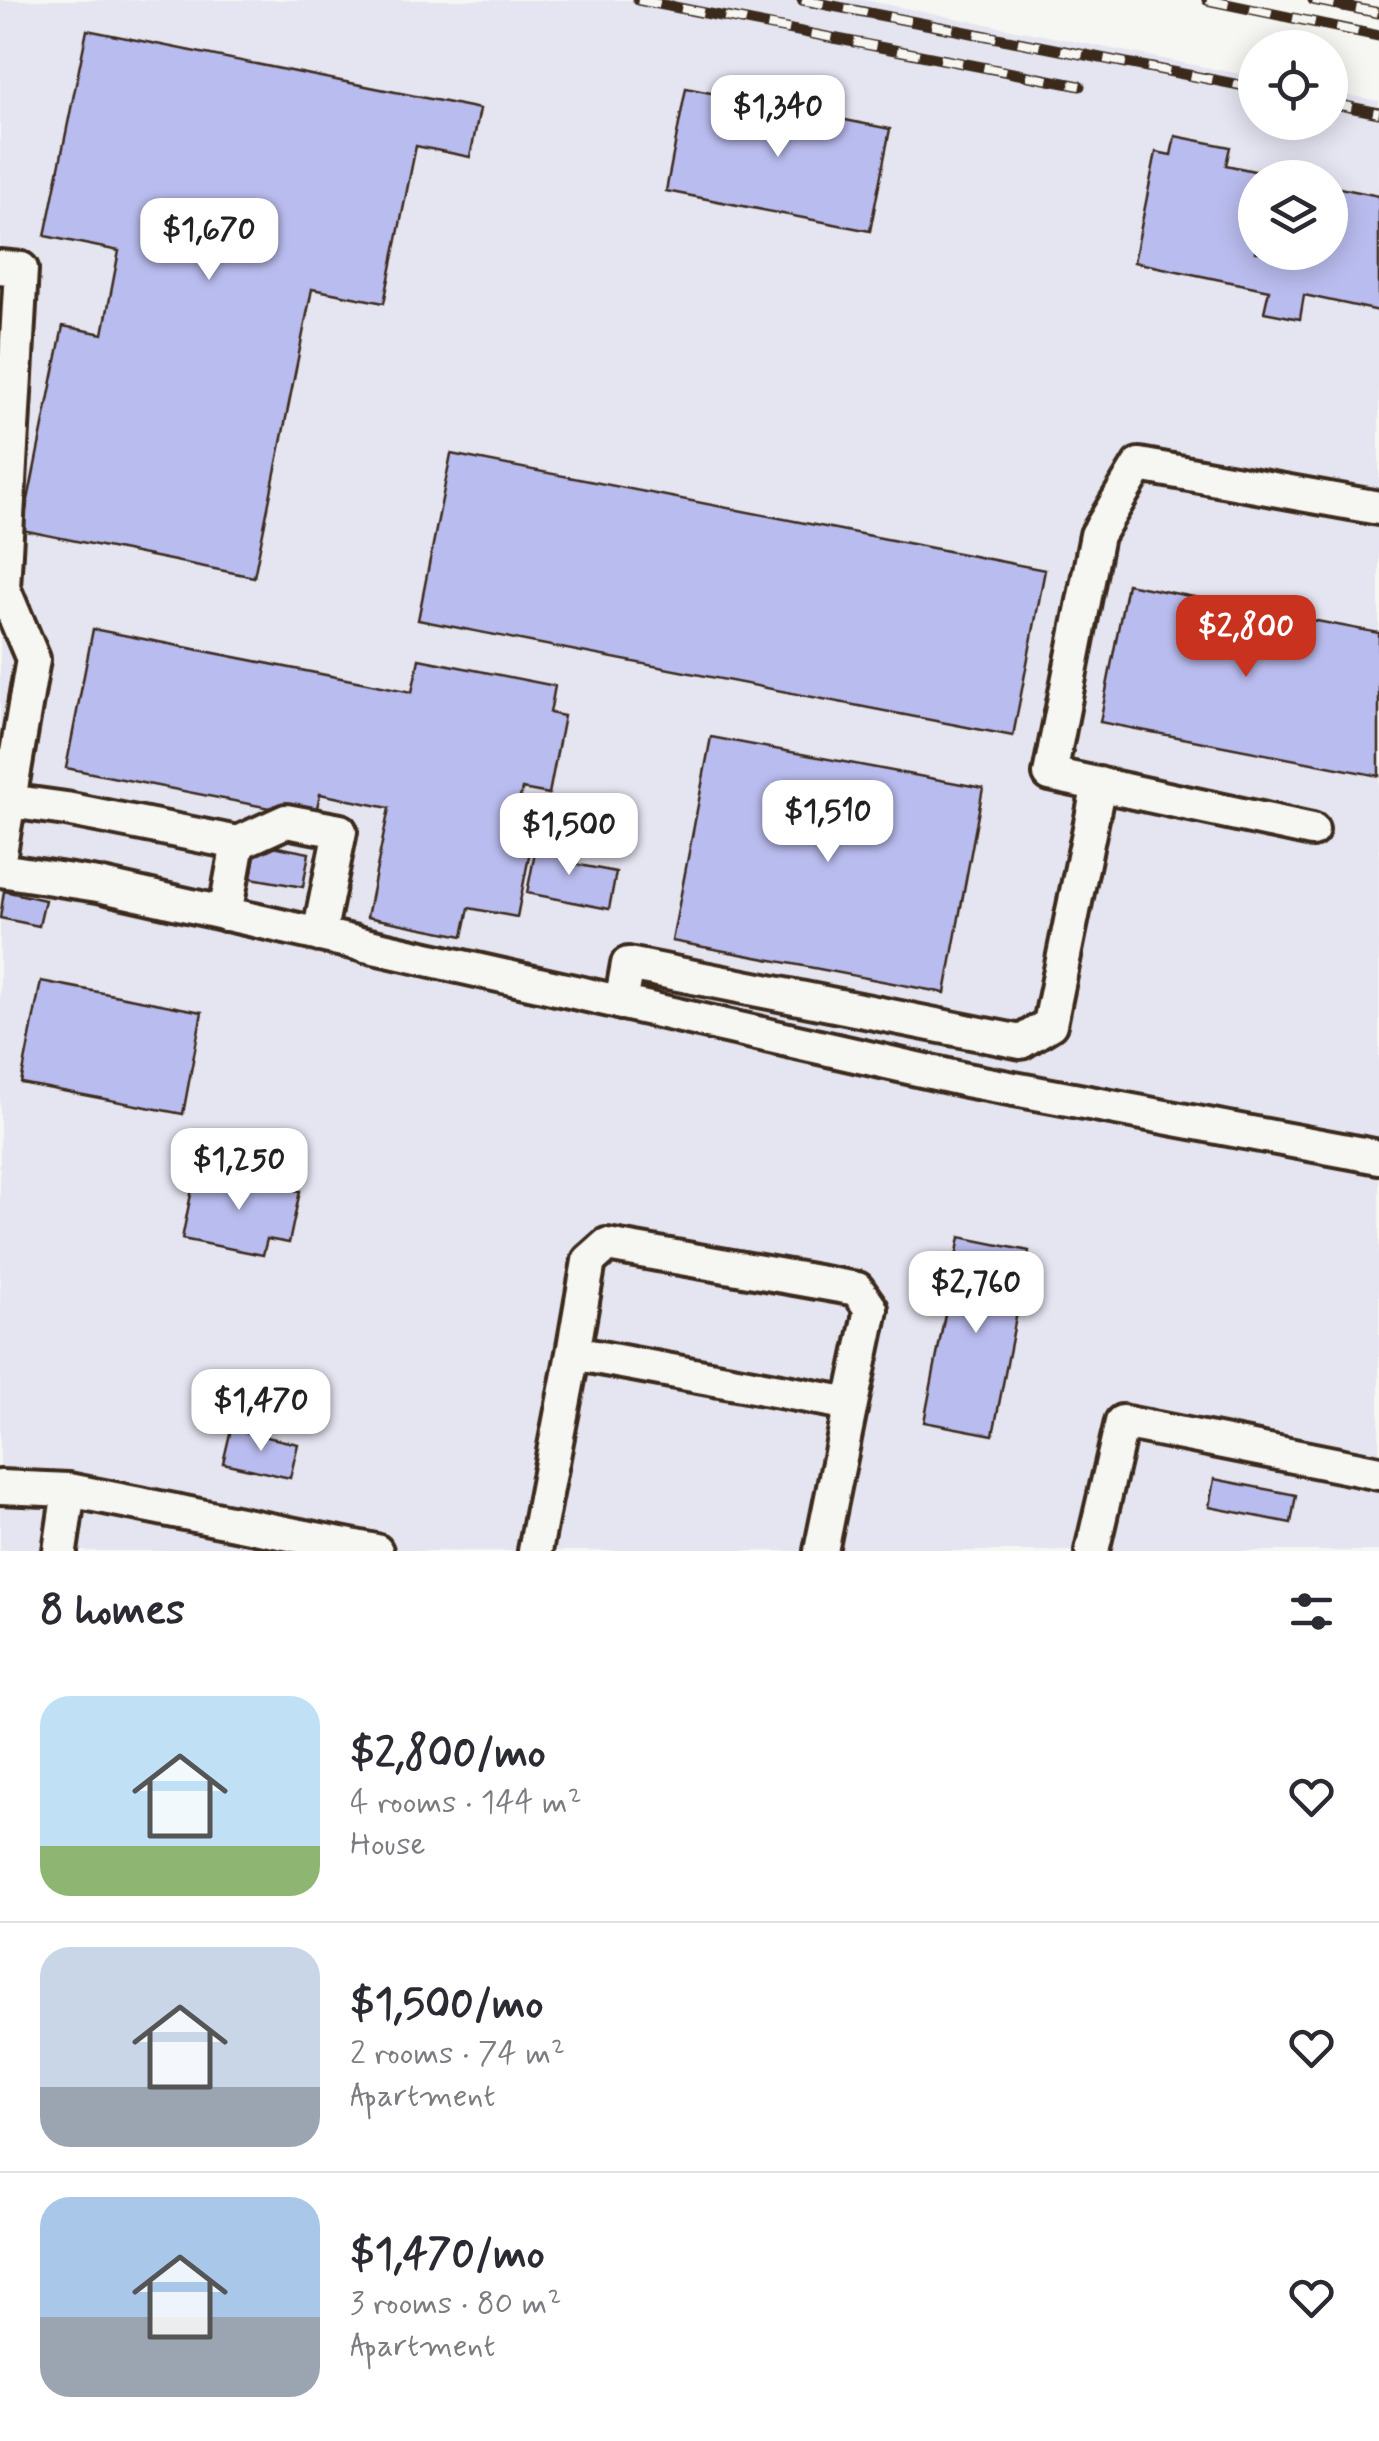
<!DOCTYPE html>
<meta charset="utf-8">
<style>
:root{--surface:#fff;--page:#f7f7f7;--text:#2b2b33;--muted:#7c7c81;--line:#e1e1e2;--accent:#c8321e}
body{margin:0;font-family:Mynerve,sans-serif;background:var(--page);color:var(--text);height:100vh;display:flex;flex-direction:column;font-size:38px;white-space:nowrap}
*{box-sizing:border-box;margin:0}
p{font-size:32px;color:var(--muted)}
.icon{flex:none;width:55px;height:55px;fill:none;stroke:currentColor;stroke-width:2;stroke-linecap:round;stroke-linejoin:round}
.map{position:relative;height:1551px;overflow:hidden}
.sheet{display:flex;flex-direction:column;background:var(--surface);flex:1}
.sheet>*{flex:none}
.fabs{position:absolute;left:1238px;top:30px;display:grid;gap:20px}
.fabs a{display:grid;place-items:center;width:110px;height:110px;border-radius:50%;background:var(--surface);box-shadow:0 5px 25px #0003;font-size:50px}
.price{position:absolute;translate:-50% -85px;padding:0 22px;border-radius:20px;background:#fff;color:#222;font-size:32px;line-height:65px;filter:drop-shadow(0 2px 5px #0008)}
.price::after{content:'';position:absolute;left:50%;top:60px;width:30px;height:22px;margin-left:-15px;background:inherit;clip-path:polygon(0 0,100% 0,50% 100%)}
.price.selected{background:var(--accent);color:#fff}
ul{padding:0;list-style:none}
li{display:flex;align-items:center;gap:30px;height:250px;padding:0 40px}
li+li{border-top:2px solid var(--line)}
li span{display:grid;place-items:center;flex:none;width:280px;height:200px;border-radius:30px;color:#555}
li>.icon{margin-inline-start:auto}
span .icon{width:120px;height:120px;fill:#fffc;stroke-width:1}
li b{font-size:42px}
h2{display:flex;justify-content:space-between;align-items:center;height:120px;padding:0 40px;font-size:42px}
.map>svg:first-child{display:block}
.built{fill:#e4e5f1;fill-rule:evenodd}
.building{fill:#b9bcee;stroke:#3b2a1e;stroke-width:2.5}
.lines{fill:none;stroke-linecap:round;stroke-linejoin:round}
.minor-casing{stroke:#3b2a1e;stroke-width:40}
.minor{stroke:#f6f6f2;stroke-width:32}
.rail-casing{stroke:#3b2a1e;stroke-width:11}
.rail{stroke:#f6f6f2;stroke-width:8;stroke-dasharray:22;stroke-linecap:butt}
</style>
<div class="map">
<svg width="1379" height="1551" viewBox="0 0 1379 1551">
<rect width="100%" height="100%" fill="#f6f6f2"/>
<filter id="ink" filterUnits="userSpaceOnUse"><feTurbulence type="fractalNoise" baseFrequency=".01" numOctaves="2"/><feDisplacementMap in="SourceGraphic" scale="20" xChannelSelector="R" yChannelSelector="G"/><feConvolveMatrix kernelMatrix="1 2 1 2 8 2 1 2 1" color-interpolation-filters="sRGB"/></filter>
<g filter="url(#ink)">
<!-- built -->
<path class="built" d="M0,0H864L1255,77V122H1330V92L1379,101V1551H0ZM1255,178H1330V252H1255Z"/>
<!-- building -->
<path class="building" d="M87,30L480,109L470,157L416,146L384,303L312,289L254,577L22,530L63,326L103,334L119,251L45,236Z
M686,88L890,129L870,231L666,191Z
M1175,136L1230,147L1226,165L1287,178H1255V252H1330V186L1379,196V311L1304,295L1300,319L1264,312L1269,290L1134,262L1156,152L1171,155Z
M451,454L1045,570L1013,736L418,620Z
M1127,584L1379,633V776L1100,722Z
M93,629L412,692L419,659L555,686L550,713L564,716L549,794L522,789L517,811L537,815L517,917L469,908L463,936L367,917L389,808L320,794L315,817L66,768Z
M711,737L983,788L945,993L672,941Z
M537,842L571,849L569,863L616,872L609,909L527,893Z
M257,843L309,853L303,887L251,878Z
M4,891L45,900L39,926L0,918Z
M41,981L202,1012L183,1114L21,1083Z
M196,1169L300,1191L289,1243L267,1239L263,1255L182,1239Z
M960,1237L1029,1251L993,1435L924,1422Z
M231,1429L298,1444L290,1478L223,1463Z
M1214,1479L1296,1495L1291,1523L1209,1507Z"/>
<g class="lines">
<defs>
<path id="minor" d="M0,267L21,269L3,588L33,659L0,853
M9,801L66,809L238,843L225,914
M1312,830L1050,774L1097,535L1139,465L1379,508
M238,843L286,821L340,831L319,935
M0,870L98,885L966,1080L1379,1157
M621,1003L628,964L1021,1042L1050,1024L1099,784
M573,1353L589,1261L607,1245L857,1289L871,1309L851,1404
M0,1487L69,1490L376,1551
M60,1551L69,1490
M535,1551L573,1353L851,1404L821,1551
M1092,1551L1122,1422L1379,1473"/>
</defs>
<!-- minor casing -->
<use href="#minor" class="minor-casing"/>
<!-- minor -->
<use href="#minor" class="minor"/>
<defs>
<path id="rail" d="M638,0L1080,86
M802,0L1255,88
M1207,0L1379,36
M1313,0L1379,13
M1330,103L1379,113"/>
</defs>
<!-- rail casing -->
<use href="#rail" class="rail-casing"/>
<!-- rail -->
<use href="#rail" class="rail"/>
</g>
</g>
</svg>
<div class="fabs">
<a><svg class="icon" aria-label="locate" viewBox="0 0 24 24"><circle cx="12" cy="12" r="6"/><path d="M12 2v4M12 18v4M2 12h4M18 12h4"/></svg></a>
<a><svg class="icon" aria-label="layers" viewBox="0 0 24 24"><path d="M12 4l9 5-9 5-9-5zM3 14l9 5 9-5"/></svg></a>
</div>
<b class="price" style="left:778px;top:160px">$1,340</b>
<b class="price" style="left:209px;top:283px">$1,670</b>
<b class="price selected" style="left:1246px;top:680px">$2,800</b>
<b class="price" style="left:828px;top:865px">$1,510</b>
<b class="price" style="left:569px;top:878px">$1,500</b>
<b class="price" style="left:239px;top:1213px">$1,250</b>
<b class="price" style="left:976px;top:1336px">$2,760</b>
<b class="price" style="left:261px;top:1454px">$1,470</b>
</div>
<section class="sheet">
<h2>8 homes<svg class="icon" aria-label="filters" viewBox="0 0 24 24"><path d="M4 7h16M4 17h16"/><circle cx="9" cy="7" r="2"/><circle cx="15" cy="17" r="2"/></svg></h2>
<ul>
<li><span style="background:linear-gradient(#bfe0f5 75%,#8fb573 0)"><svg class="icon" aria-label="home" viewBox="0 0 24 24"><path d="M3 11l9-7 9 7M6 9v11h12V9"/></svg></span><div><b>$2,800/mo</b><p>4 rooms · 144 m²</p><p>House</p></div><svg class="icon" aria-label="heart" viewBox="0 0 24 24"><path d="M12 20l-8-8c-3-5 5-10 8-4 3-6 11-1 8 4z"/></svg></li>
<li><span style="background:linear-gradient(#c9d6e8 70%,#9aa5b1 0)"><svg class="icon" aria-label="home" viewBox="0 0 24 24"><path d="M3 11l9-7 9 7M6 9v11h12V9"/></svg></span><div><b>$1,500/mo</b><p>2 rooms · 74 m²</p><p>Apartment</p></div><svg class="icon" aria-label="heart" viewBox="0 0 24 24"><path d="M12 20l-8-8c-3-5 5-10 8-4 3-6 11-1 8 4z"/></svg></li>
<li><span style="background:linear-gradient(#a9c7e8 60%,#9aa5b1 0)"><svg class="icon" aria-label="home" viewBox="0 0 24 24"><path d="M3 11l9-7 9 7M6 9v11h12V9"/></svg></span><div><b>$1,470/mo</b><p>3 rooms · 80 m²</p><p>Apartment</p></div><svg class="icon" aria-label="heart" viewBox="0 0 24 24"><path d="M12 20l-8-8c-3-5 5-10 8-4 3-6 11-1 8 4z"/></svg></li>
</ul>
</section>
